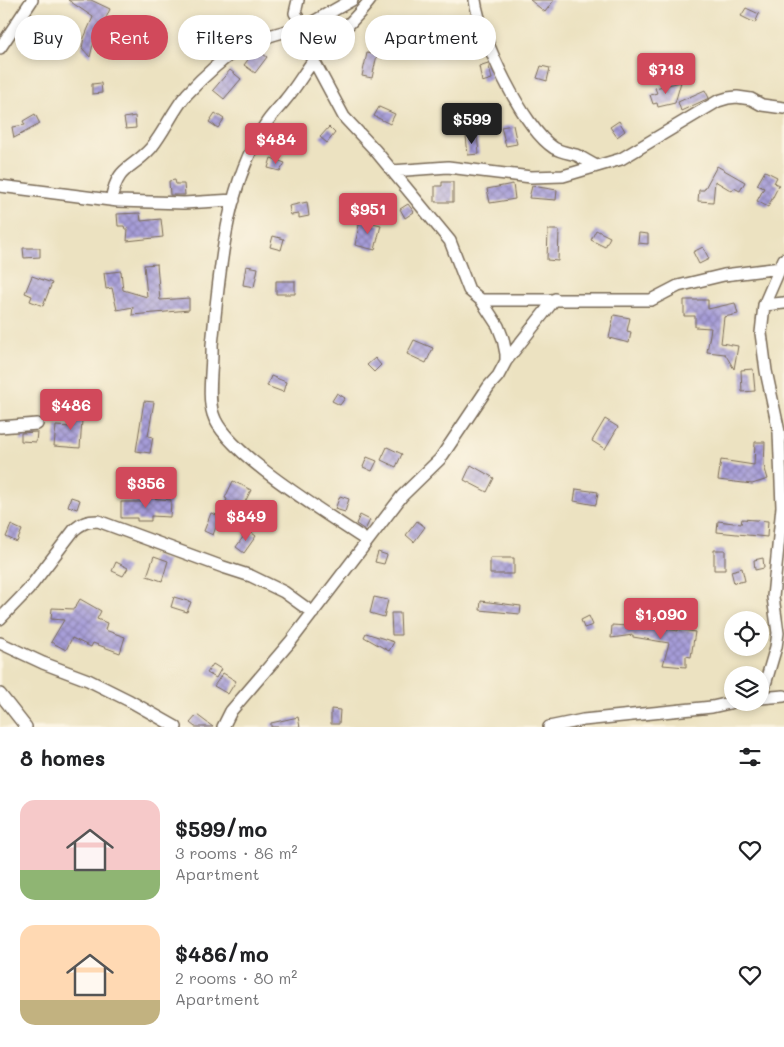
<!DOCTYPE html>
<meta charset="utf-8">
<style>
:root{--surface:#fff;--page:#f6f6f6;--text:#202124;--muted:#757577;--accent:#d1495b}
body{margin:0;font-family:Mali,sans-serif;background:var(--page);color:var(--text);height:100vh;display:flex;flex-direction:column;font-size:19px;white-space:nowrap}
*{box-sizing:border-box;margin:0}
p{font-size:16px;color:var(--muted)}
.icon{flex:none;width:28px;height:28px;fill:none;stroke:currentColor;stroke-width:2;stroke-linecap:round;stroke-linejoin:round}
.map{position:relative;height:727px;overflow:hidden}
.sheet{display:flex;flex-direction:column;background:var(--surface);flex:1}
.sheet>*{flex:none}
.banner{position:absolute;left:15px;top:15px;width:500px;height:45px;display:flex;gap:10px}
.fabs{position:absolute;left:724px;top:611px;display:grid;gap:10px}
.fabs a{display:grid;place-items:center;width:45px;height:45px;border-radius:50%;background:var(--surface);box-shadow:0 2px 8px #0003;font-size:25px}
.price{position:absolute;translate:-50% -42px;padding:0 11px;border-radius:5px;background:var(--accent);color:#fff;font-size:16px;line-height:32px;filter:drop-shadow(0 1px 2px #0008)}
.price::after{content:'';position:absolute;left:50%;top:30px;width:15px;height:11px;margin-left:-8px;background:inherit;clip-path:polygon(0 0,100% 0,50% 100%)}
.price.selected{background:#222;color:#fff}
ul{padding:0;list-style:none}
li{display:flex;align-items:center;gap:15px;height:125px;padding:0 20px}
li span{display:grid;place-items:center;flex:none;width:140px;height:100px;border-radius:15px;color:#555}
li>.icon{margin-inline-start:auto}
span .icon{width:60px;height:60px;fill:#fffc;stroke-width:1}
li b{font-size:21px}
h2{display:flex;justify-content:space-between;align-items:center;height:60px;padding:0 20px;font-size:21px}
.pill{padding:0 18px;border-radius:22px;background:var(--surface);box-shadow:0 2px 8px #0003;font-size:18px;line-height:45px}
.pill.selected{background:var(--accent);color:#fff}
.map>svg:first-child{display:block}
.building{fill:url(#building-cross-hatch)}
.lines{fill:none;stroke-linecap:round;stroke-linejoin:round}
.street-casing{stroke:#796a57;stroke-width:14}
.street{stroke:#fff;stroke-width:11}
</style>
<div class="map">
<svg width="784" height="727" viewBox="0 0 784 727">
<defs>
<pattern id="building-cross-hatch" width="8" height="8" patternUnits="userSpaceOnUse" patternTransform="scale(1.25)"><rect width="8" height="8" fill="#a59cd8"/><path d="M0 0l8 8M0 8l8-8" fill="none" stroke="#887faf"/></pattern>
</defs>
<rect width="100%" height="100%" fill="#fcf5e5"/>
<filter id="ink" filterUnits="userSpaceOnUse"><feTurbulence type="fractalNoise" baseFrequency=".02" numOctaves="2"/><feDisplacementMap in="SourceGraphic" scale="10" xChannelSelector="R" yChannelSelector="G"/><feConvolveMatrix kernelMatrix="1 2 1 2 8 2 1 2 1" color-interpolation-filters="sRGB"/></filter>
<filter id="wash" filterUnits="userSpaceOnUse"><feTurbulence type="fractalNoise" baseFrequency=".0096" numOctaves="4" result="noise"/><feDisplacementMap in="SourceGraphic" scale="20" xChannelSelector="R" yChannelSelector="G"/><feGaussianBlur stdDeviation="1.12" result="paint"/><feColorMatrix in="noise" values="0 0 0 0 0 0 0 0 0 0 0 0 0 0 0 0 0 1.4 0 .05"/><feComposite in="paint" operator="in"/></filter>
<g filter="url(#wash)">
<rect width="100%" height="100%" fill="#ece2c1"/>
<g id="blocks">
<!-- building -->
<path class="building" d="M68,0H91L110,9L99,34L96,32L90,57L82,48L84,38L93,17Z
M530,0H554L545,12Z
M746,8L759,14L755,23L741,16Z
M151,42L157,50L149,56L143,49Z
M458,42L459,51L450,52L449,43Z
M256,49L267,57L255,73L244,65Z
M367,53L377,55L372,78L362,76Z
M488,63L492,79L482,82L479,66Z
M541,66L550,68L547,81L537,78Z
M230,70L241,79L224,99L213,90Z
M681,82L675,103L658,107L657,103L653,104L650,95L657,93L655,88Z
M101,83L102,93L92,94V84Z
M705,90L709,98L681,111L678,102Z
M379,107L395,114L390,124L374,116Z
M215,113L224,119L218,128L209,122Z
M35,114L40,124L14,138L12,127L25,125L23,121Z
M135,116L136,128L126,129L124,118Z
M619,121L625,131L617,137L610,127Z
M513,125L517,144L506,146L501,127Z
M329,127L335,133L327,143L320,137Z
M477,135L479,154L468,155L466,136Z
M271,158L285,163L280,171L268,168Z
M717,166L745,182L740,191L734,188L732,191L715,181L713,202L698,201L699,190H704Z
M765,171L777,177L774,183L779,185L768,207L757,201L764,188L757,185Z
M175,180L176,184H184L185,195H170L169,181Z
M442,182H453V202H435V186H442Z
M513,184L515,199L490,203L487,189Z
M532,186L557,190L556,200L529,198Z
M307,202L309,216L299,218V214L291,215L289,206Z
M408,204L414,212L405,218L400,209Z
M140,213L141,221L161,219L163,237L127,241L128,229H125L124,226H118L117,214Z
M360,220L381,225L375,250L355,245Z
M548,230H559L558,261L547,260Z
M596,230L610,237L605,247L591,240Z
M639,233L648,234V244L638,243Z
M273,236L284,239L281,250L270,247Z
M703,247L709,259L699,264L693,252Z
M23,248H40V257L24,258Z
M157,264L160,300L189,298V310L132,315L133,307L117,310L112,288L106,289L104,273L121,271L123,290L147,297L144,265Z
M246,266L258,268L254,287L243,285Z
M32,276L52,283L43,306L30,301L32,296L25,293Z
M276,281H295V294H276Z
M684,300H708V309L735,303L738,314L724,317L721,343L738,346L734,369L725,354L707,352L711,328L695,327V316H684Z
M614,315L630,318L627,331L631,332L629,343L609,338Z
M414,340L433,348L426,363L407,354Z
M375,358L381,365L374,372L367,365Z
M753,369L755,391L742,392L741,370Z
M271,376L286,382L283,392L267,386Z
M337,393L345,398L340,405L332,401Z
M144,401L154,402L148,436L153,437L150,453L136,451Z
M73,405L83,406L80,448L54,446L56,426L71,427Z
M605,419L618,427L605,449L592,441Z
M37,432L36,442L21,441V433Z
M755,442H765L764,466L768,479L752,484L718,480L721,460L754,465Z
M387,447L402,454L396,467L381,460Z
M367,457L377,461L372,471L363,467Z
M471,465L494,478L487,492L464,480Z
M233,481L251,490L240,512L241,513L237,523L220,516L227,499L225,498Z
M576,489L598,492L596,505L574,501Z
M340,496L349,499L345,512L335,509Z
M71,497L80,500L77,509L68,506Z
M149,498L171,500L170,517L151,516V521H137V518H121V502H148Z
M211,513L220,516L213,535L204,531Z
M360,515L370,520L365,530L356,524Z
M742,519L768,521L767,537L717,532L718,521L741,524Z
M417,521L425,527L414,542L406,535Z
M11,525L22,530L17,542L6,537Z
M248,530L256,536L244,553L236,547Z
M714,550H725V570H714Z
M378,552L387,555L384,564L375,562Z
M154,556L168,561L162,581L147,576Z
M490,558H514V574H490Z
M763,558L764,568L755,570L754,560Z
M116,562L128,568L123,576L112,571Z
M742,568L745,581L734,583L731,571Z
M174,597L191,602L187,612L171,607Z
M374,597L388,600L384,617L370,613Z
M80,599L101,611L97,619L107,623L105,630L125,637L120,653L93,643L91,647L72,638L66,650L51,642L64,620L51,619L52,608L74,609Z
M481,601L521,606L520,614L480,610Z
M391,613H400L401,635H392Z
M589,616L593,625L584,628L581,620Z
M644,619V625L678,631V629L695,632L691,657L686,656V667L663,665L669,643L633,637V635L611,638L612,625L627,626V621Z
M366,633L394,642L389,651L364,637Z
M213,664L221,669L216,678L207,673Z
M223,673L236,681L228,694L214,686Z
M331,709L340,710L339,724H331Z
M197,715L213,727H195L190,723Z
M298,717L300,727H271V723Z"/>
</g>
</g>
<g filter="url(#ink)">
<use href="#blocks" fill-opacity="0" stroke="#796a57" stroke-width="1"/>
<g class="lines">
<defs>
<path id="street" d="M475,0C480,37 523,128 554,148C561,152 569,153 576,155C583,158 590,163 597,166
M0,48L32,0
M392,171L448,167L531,177L563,176L621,159L718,101L728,98L737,97L751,99L762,105L784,108
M0,186L118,201L184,203L234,200
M111,200C118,165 130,171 151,148C165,131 173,110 187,94C201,79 227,54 245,45C264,37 284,31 304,27L295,13L298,0
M481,300H651L678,286L724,275L781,268
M764,305L784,303
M506,361L555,299
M0,427L37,424
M367,541C331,516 224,453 213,414C207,396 213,365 212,345C220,271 224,190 265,125C271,115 280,107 286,99C296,87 304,73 313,61C331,40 353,23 370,0
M0,619L28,590L74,530C82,523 87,521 98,521L223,567L251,576L284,592L313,613
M0,643L43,663L88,680L130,701L176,727
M0,694L26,727
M760,698L784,696
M761,698L776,647L778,633L773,597L782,507L779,432L766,371L761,333L764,305L784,259
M223,727L231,711L291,641L402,496L440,459L489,386L498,376L506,361V354L503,339L498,326L481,300L469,290L450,241L375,150L344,117L314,61L304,27L352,0
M549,727L583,720L712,707L734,702"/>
</defs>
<!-- street casing -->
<use href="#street" class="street-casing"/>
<!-- street -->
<use href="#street" class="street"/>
</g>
</g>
</svg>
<div class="fabs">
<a><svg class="icon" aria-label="locate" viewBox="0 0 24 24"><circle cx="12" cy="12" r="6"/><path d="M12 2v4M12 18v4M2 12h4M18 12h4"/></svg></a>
<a><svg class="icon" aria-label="layers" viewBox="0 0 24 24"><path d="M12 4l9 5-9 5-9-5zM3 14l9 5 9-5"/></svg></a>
</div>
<b class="price" style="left:666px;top:95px">$713</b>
<b class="price selected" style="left:472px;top:145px">$599</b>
<b class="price" style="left:276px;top:165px">$484</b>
<b class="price" style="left:368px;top:235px">$951</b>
<b class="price" style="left:71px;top:431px">$486</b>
<b class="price" style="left:146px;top:509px">$356</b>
<b class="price" style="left:246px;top:542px">$849</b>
<b class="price" style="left:661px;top:640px">$1,090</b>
<div class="banner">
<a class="pill">Buy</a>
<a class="pill selected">Rent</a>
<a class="pill">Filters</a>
<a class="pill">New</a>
<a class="pill">Apartment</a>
</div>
</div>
<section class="sheet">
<h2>8 homes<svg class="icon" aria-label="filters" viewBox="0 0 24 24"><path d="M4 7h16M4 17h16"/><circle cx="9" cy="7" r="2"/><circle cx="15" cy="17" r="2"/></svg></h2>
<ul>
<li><span style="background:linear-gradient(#f6c9c9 70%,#8fb573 0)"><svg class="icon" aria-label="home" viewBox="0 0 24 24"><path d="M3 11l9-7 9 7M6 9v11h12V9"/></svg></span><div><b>$599/mo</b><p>3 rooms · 86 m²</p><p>Apartment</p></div><svg class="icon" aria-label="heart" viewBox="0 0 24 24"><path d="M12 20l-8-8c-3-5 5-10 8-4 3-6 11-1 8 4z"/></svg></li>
<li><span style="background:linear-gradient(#ffd9b3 75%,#c2b280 0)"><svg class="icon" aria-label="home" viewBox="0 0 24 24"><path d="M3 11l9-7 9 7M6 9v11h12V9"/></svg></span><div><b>$486/mo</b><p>2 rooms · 80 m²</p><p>Apartment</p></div><svg class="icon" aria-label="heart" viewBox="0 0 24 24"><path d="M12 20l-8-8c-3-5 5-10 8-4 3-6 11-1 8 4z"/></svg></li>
</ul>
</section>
